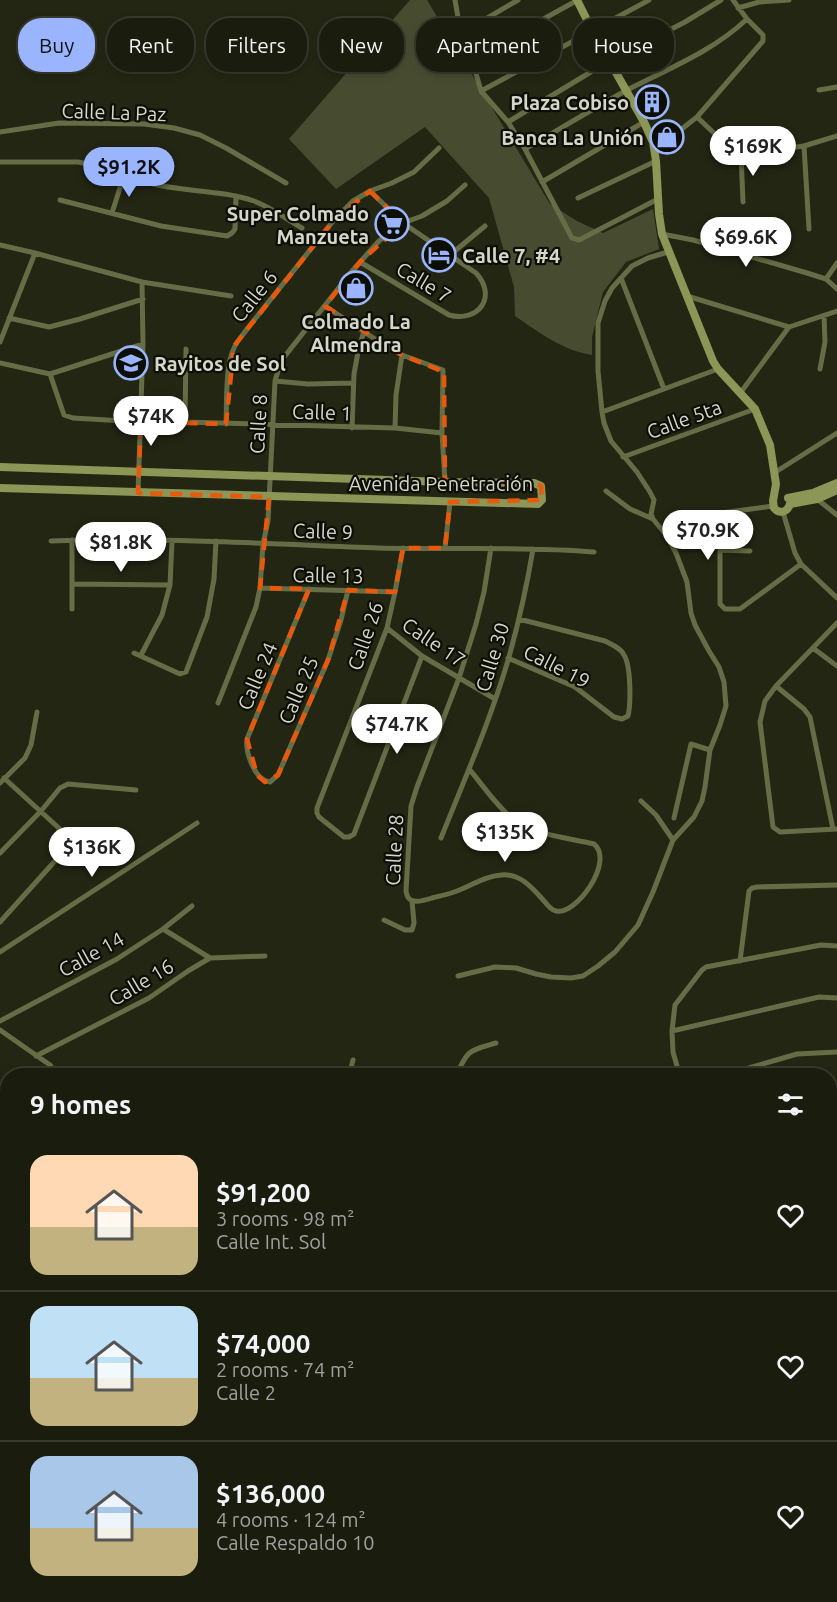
<!DOCTYPE html>
<meta charset="utf-8">
<style>
:root{--surface:#1a1c0e;--page:#27291c;--text:#f1f3f6;--muted:#9fa19e;--line:#383a2e;--accent:#9ab5fd}
body{margin:0;font-family:Ubuntu,sans-serif;background:var(--page);color:var(--text);height:100vh;display:flex;flex-direction:column;font-size:22px;white-space:nowrap}
*{box-sizing:border-box;margin:0}
p{font-size:20px;color:var(--muted)}
.icon{flex:none;width:33px;height:33px;fill:none;stroke:currentColor;stroke-width:2;stroke-linecap:round;stroke-linejoin:round}
.map{position:relative;flex:1;overflow:hidden}
.panel{position:absolute;left:0px;top:1068px;width:837px;height:534px;display:flex;flex-direction:column;background:var(--surface);border-radius:24px 24px 0 0;box-shadow:0 3px 9px #0003,0 0 0 2px var(--line)}
.panel>*{flex:none}
.top-card{position:absolute;left:18px;top:18px;width:801px;height:54px;display:flex;gap:12px}
.price{position:absolute;translate:-50% -51px;padding:0 14px;border-radius:21px;background:#fff;color:#222;font-size:20px;line-height:39px;filter:drop-shadow(0 2px 3px #0008)}
.price::after{content:'';position:absolute;left:50%;top:36px;width:18px;height:14px;margin-left:-9px;background:inherit;clip-path:polygon(0 0,100% 0,50% 100%)}
.price.selected{background:var(--accent);color:#111}
ul{padding:0;list-style:none}
li{display:flex;align-items:center;gap:18px;height:150px;padding:0 30px}
li+li{border-top:2px solid var(--line)}
li span{display:grid;place-items:center;flex:none;width:168px;height:120px;border-radius:18px;color:#555}
li>.icon{margin-inline-start:auto}
span .icon{width:72px;height:72px;fill:#fffc;stroke-width:1}
li b{font-size:26px}
h2{display:flex;justify-content:space-between;align-items:center;height:72px;padding:0 30px;font-size:26px}
.tag{padding:0 21px;border-radius:24px;background:var(--surface);box-shadow:0 3px 9px #0003,0 0 0 2px var(--line);font-size:21px;line-height:54px}
.tag.selected{background:var(--accent);color:#111}
.map>svg:first-child{display:block}
.green{fill:#474c31}
.lines{fill:none;stroke-linecap:round;stroke-linejoin:round}
.stream{stroke:#090c00;stroke-width:2}
.street{stroke:#666d46;stroke-width:5}
.secondary{stroke:#8b9657;stroke-width:8}
.marked{fill:none;stroke:#e8590c;stroke-width:4.5;stroke-dasharray:12 8;stroke-linejoin:round}
.labels{text-anchor:middle;dominant-baseline:central;stroke-width:4.5;stroke-linejoin:round;paint-order:stroke}
.poi-label{font-size:20px;font-weight:bold;fill:#d4d7ca;stroke:#0d0e06;text-anchor:end}
.street-label{font-size:20px;fill:#d4d7ca;stroke:#0d0e06}
</style>
<div class="map">
<svg width="837" height="1602" viewBox="0 0 837 1602">
<rect width="100%" height="100%" fill="#232613"/>
<!-- green -->
<path class="green" d="M410,0H427L550,204L577,221L603,233L653,209L659,249L626,262L603,292L592,337V355C564,351 538,332 515,316L514,287L489,198L425,127L336,189L289,139Z
M485,1594L489,1602H333L324,1595Z
M201,1595V1594L257,1595L252,1602H203Z"/>
<g class="lines">
<!-- stream -->
<path class="stream" d="M0,1520L2,1516L8,1515"/>
<!-- street -->
<path class="street" d="M455,0L459,23L469,60L475,70L481,91L508,122L525,149L572,238L579,240L658,199
M738,8L759,2L789,0
M462,33L518,0
M469,60L576,1
M819,90L837,87
M481,91L649,0
M697,117L718,137L741,154L804,146L837,136
M508,122L609,61L685,22L721,0
M0,132L59,123L144,124L174,128L200,135L226,148L286,183
M804,146L809,229
M525,149C560,129 594,108 629,89C670,68 713,51 747,19
M655,150L697,117L763,41V35L747,19L733,0
M741,154L743,202
M0,162H78C104,167 128,178 153,184C186,192 222,190 254,201C271,207 286,219 302,228
M542,182L644,122
M578,198L656,161
M60,200L161,226L227,236L232,233L235,229L236,196
M112,213L124,175
M662,234L693,240L807,273L826,279L837,289
M0,245L35,253L142,282L231,296
M450,255L485,226
M360,262L449,315C478,323 498,297 476,273L403,223L370,191
M621,278L664,389
M826,279L837,263
M687,296L789,327L837,311
M325,306L381,343L402,355L443,370L442,433L445,482
M9,318L49,327L80,319L143,299
M0,342L35,253
M0,363L50,374L143,344
M820,369L825,342L824,316
M50,374L64,415L73,418L141,422H185L395,428L442,433
M275,381L308,384L353,383
M741,392L789,327
M602,412L718,369
M185,422L186,349
M226,424C227,404 225,366 234,348C237,341 243,335 247,329L334,220L353,201L370,191L392,183L414,172L439,148
M352,428L354,374L358,352L364,331
M395,428L396,395L402,355
M623,457L755,409
M774,473L837,433
M606,491L630,509L653,519
M138,493L143,344L142,282
M817,499L837,515
M773,506L721,513L720,516V604L725,609H740L801,564
M783,512L795,553L801,564L837,598
M72,540V609
M51,541C161,537 270,544 379,548C451,550 523,546 594,552
M403,548L395,592L387,628L317,808V813L319,817L344,837H349L354,834L422,656
M445,548L450,502
M720,550L750,551
M72,584L170,585
M260,588L395,592
M309,589L247,739C245,752 255,781 270,782L278,775L328,660L341,620L348,590
M837,623L776,686L765,701L760,722L773,827L780,832L837,829
M387,628L422,656L495,699
M813,648L837,666
M134,653L180,674L186,672L207,617L214,579L216,541
M141,655L162,615L170,585L172,541
M508,658L575,687L614,717L622,719L628,716C631,703 631,666 624,655C621,648 612,645 605,641L519,619
M776,686L804,709L810,717L833,829
M218,703L256,607L260,588L263,544L268,521L275,381L281,361L352,271L379,241L403,223L422,216L447,201L465,185
M469,769C483,785 496,806 513,819C533,835 569,838 594,844C615,861 576,916 556,911C551,910 548,906 545,902C533,889 521,873 501,875C484,876 469,887 454,892C446,895 439,896 432,898C426,900 419,902 414,901C408,900 407,896 406,891L411,806L417,787L459,678L476,624L484,592L491,548
M4,778L73,841
M0,783L25,758L31,745L37,712
M641,801L656,815L673,840
M674,818L691,744L710,750
M441,838C465,778 491,719 509,657C519,621 527,585 533,549
M0,853L41,811L60,788L68,784L136,790
M384,920L405,930H412L414,923L412,901
M0,922L73,841C93,827 99,832 122,836
M163,929L210,958
M0,952L197,823
M740,961L749,891L752,888L757,887L837,885
M458,976L495,967L516,968L536,974L551,977L571,978L583,976L598,966L615,952L638,925L653,892L673,840L694,817L702,801L705,787L710,750L720,725L726,706L724,682L719,667L709,651L695,625L691,613L687,582L676,553L667,536L653,519L651,514L654,500L650,492L637,472L611,441L604,423L602,412L598,371V323L605,301L612,288L632,266L648,258L668,252
M0,1021L117,959L163,929L192,906
M0,1030L50,1065L58,1076
M672,1031L819,997L837,998
M36,1056L149,998L188,971L210,958L265,956
M349,1076L353,1060
M456,1076C468,1049 469,1051 496,1043
M514,1076L518,1069
M681,1076L679,1073L673,1052L672,1031L675,1005L702,970L706,967L821,945L837,946
M721,1076L797,1054L837,1052
M830,1106H837
M830,1153H837
M0,1161L8,1166
M0,1220L8,1225
M0,1286L8,1292
M830,1312L837,1315
M0,1351L8,1366
M830,1356L837,1338
M0,1461L8,1457
M830,1462L837,1463
M830,1516L834,1514H837
M316,1594L325,1602
M612,1594L616,1602
M675,1594L679,1602
M736,1594L740,1602
M259,1602L264,1594
M571,1602L584,1594"/>
<!-- secondary -->
<path class="secondary" d="M577,0L593,32L644,122L653,142L656,161L659,214L662,234L713,361L718,369L755,409L770,445L776,484L773,501L774,508C779,514 787,513 790,504
M0,467L445,482L534,483L541,486L542,500L538,504L0,488
M788,498L813,493L837,483
M790,504L817,499L837,490
M0,1098L8,1104
M491,1594L496,1602"/>
</g>
<!-- marked area -->
<path class="marked" d="M370,191L403,223L360,262L325,306L402,355L444,372L445,482L534,483L541,486L542,500L450,502L445,548H403L395,592L348,590L328,660L278,775L265,782L257,775L247,739L309,589L260,588L269,497L138,493L141,422L226,424L234,346L334,220Z"/>
<!-- icons -->
<defs>
<symbol id="building-ring" viewBox="-11 -11 22 22"><circle r="9.5" fill="#0d0e06" stroke="#9ab5fd" stroke-width="1.5"/><path d="M-4-6H4V6H1V3H-1V6H-4ZM-2.5-4.3h1.7v1.8h-1.7ZM.8-4.3h1.7v1.8H.8ZM-2.5-1h1.7V.8h-1.7ZM.8-1h1.7V.8H.8Z" fill="#9ab5fd"/></symbol>
<symbol id="shop-ring" viewBox="-11 -11 22 22"><circle r="9.5" fill="#0d0e06" stroke="#9ab5fd" stroke-width="1.5"/><path d="M-5-2.5h2.3a2.7 3.5 0 0 1 5.4 0H5L5.5 6h-11ZM-1.5-2.5h3a1.5 2.3 0 0 0-3 0Z" fill="#9ab5fd"/></symbol>
<symbol id="supermarket-ring" viewBox="-11 -11 22 22"><circle r="9.5" fill="#0d0e06" stroke="#9ab5fd" stroke-width="1.5"/><path d="M-6-5.5h2.5l.6 2H6L4.5 2H-2.5L-4.4-4H-6ZM-1.5 3.2a1.3 1.3 0 1 0 .1 0ZM3 3.2a1.3 1.3 0 1 0 .1 0Z" fill="#9ab5fd"/></symbol>
<symbol id="hotel-ring" viewBox="-11 -11 22 22"><circle r="9.5" fill="#0d0e06" stroke="#9ab5fd" stroke-width="1.5"/><path d="M-6-4.5h1.5V1H6V5H4.5V3h-9V5H-6ZM-4 0a1.8 1.8 0 1 1 3.6 0ZM.5 0V-2.5h3Q6-2.5 6 0Z" fill="#9ab5fd"/></symbol>
<symbol id="school-ring" viewBox="-11 -11 22 22"><circle r="9.5" fill="#0d0e06" stroke="#9ab5fd" stroke-width="1.5"/><path d="M0-5L7-2L0 1L-7-2ZM-4 1L0 2.5L4 1V4Q0 6-4 4Z" fill="#9ab5fd"/></symbol>
</defs>
<g fill-rule="evenodd">
<use href="#building-ring" x="633" y="83" width="38" height="38"/>
<use href="#shop-ring" x="648" y="118" width="38" height="38"/>
<use href="#supermarket-ring" x="373" y="205" width="38" height="38"/>
<use href="#hotel-ring" x="420" y="236" width="38" height="38"/>
<use href="#shop-ring" x="337" y="269" width="38" height="38"/>
<use href="#school-ring" x="112" y="344" width="38" height="38"/>
</g>
<g class="labels">
<!-- poi labels -->
<g class="poi-label">
<text x="629" y="102">Plaza Cobiso</text>
<text x="644" y="137">Banca La Unión</text>
<text x="369" y="213">Super Colmado<tspan x="369" dy="23">Manzueta</tspan></text>
<text x="462" y="255" text-anchor="start">Calle 7, #4</text>
<text x="356" y="321" text-anchor="middle">Colmado La<tspan x="356" dy="23">Almendra</tspan></text>
<text x="154" y="363" text-anchor="start">Rayitos de Sol</text>
</g>
<!-- street labels -->
<g class="street-label">
<text transform="translate(114 112) rotate(2)">Calle La Paz</text>
<text transform="translate(424 282) rotate(31)">Calle 7</text>
<text transform="translate(254 296) rotate(-51)">Calle 6</text>
<text transform="translate(322 412) rotate(2)">Calle 1</text>
<text transform="translate(684 419) rotate(-20)">Calle 5ta</text>
<text transform="translate(258 424) rotate(-87)">Calle 8</text>
<text x="441" y="483">Avenida Penetración</text>
<text transform="translate(323 531) rotate(2)">Calle 9</text>
<text transform="translate(328 575) rotate(1)">Calle 13</text>
<text transform="translate(365 636) rotate(-71)">Calle 26</text>
<text transform="translate(434 642) rotate(34)">Calle 17</text>
<text transform="translate(492 657) rotate(-73)">Calle 30</text>
<text transform="translate(557 666) rotate(27)">Calle 19</text>
<text transform="translate(257 676) rotate(-67)">Calle 24</text>
<text transform="translate(298 690) rotate(-67)">Calle 25</text>
<text transform="translate(394 850) rotate(-87)">Calle 28</text>
<text transform="translate(91 954) rotate(-29)">Calle 14</text>
<text transform="translate(141 982) rotate(-31)">Calle 16</text>
</g>
</g>
</svg>
<b class="price" style="left:753px;top:177px">$169K</b>
<b class="price selected" style="left:129px;top:198px">$91.2K</b>
<b class="price" style="left:746px;top:268px">$69.6K</b>
<b class="price" style="left:151px;top:447px">$74K</b>
<b class="price" style="left:708px;top:561px">$70.9K</b>
<b class="price" style="left:121px;top:573px">$81.8K</b>
<b class="price" style="left:397px;top:755px">$74.7K</b>
<b class="price" style="left:505px;top:863px">$135K</b>
<b class="price" style="left:92px;top:878px">$136K</b>
<div class="top-card">
<a class="tag selected">Buy</a>
<a class="tag">Rent</a>
<a class="tag">Filters</a>
<a class="tag">New</a>
<a class="tag">Apartment</a>
<a class="tag">House</a>
</div>
<section class="panel">
<h2>9 homes<svg class="icon" aria-label="filters" viewBox="0 0 24 24"><path d="M4 7h16M4 17h16"/><circle cx="9" cy="7" r="2"/><circle cx="15" cy="17" r="2"/></svg></h2>
<ul>
<li><span style="background:linear-gradient(#ffd9b3 60%,#c2b280 0)"><svg class="icon" aria-label="home" viewBox="0 0 24 24"><path d="M3 11l9-7 9 7M6 9v11h12V9"/></svg></span><div><b>$91,200</b><p>3 rooms · 98 m²</p><p>Calle Int. Sol</p></div><svg class="icon" aria-label="heart" viewBox="0 0 24 24"><path d="M12 20l-8-8c-3-5 5-10 8-4 3-6 11-1 8 4z"/></svg></li>
<li><span style="background:linear-gradient(#bfe0f5 60%,#c2b280 0)"><svg class="icon" aria-label="home" viewBox="0 0 24 24"><path d="M3 11l9-7 9 7M6 9v11h12V9"/></svg></span><div><b>$74,000</b><p>2 rooms · 74 m²</p><p>Calle 2</p></div><svg class="icon" aria-label="heart" viewBox="0 0 24 24"><path d="M12 20l-8-8c-3-5 5-10 8-4 3-6 11-1 8 4z"/></svg></li>
<li><span style="background:linear-gradient(#a9c7e8 60%,#c2b280 0)"><svg class="icon" aria-label="home" viewBox="0 0 24 24"><path d="M3 11l9-7 9 7M6 9v11h12V9"/></svg></span><div><b>$136,000</b><p>4 rooms · 124 m²</p><p>Calle Respaldo 10</p></div><svg class="icon" aria-label="heart" viewBox="0 0 24 24"><path d="M12 20l-8-8c-3-5 5-10 8-4 3-6 11-1 8 4z"/></svg></li>
</ul>
</section>
</div>
